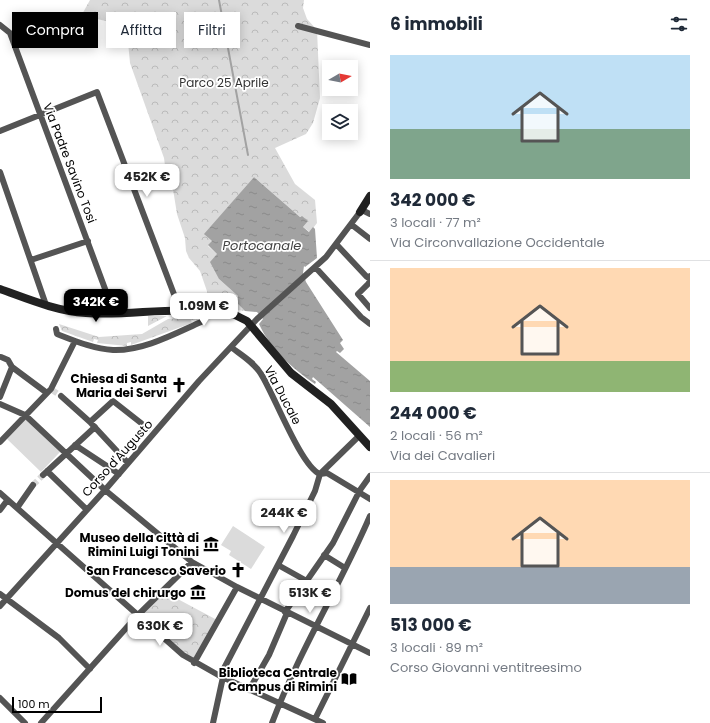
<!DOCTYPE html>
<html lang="it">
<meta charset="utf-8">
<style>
:root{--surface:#fff;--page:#f2f2f3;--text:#1f2937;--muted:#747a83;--line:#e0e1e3;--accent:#000}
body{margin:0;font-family:Poppins,sans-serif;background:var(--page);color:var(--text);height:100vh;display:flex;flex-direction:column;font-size:15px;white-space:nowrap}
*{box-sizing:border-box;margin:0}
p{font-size:13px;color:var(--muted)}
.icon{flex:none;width:22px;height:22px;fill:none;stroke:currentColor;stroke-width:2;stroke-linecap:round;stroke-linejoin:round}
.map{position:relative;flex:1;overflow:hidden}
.details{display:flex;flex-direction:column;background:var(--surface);width:340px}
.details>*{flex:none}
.top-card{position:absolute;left:12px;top:12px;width:298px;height:36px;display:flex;gap:8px}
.needle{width:26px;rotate:80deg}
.controls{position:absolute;left:322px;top:60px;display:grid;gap:8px}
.controls a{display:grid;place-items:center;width:36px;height:36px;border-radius:0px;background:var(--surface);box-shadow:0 2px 10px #0003;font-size:20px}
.scale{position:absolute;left:12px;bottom:10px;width:90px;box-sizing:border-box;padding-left:4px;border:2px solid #000;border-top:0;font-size:11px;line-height:14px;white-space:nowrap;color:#000;-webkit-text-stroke:3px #fff;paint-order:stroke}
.price{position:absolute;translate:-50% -34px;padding:0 9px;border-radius:8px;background:#fff;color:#222;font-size:13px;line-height:26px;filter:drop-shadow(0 1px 2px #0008)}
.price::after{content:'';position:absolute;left:50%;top:24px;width:12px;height:9px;margin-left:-6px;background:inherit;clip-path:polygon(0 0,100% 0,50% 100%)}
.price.current{background:var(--accent);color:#fff}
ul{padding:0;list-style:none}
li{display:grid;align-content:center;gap:8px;height:212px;padding:0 20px}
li+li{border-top:1px solid var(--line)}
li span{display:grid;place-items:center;height:124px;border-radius:0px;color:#555}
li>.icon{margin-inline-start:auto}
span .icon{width:72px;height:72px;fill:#fffc;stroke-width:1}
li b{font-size:17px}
h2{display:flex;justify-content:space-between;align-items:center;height:48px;padding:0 20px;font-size:17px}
.pill{padding:0 14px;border-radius:0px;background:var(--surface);box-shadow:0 2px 10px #0003;font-size:14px;line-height:36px}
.pill.current{background:var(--accent);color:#fff}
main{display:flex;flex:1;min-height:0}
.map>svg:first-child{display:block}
.forest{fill:url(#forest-crowns)}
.garden{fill:#dbdbdb}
.water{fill:url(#water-ripples)}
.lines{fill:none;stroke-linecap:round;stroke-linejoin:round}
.stream{stroke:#a2a2a2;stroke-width:2}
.street-tunnel{stroke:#d9d9d9;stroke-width:6;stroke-dasharray:6 3;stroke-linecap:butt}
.street{stroke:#545454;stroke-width:6}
.secondary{stroke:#212121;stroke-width:8}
.labels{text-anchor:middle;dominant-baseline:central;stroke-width:3.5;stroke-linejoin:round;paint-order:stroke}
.park-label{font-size:12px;fill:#323232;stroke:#fff}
.street-label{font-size:12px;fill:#000;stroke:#fff}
.poi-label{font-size:12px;font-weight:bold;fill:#000;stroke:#fff;text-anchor:end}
.water-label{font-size:13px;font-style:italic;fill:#434343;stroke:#fff}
</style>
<main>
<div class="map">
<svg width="370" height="723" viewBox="0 0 370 723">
<defs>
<pattern id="forest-crowns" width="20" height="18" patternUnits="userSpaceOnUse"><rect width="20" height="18" fill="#dbdbdb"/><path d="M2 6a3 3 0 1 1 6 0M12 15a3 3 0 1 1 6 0" fill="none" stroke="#bababa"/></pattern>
<pattern id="water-ripples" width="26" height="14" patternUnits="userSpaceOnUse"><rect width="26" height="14" fill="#a2a2a2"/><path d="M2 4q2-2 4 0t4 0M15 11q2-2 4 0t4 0" fill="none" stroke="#8a8a8a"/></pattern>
</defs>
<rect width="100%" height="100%" fill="#fff"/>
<!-- forest -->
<path class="forest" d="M90,0H304L303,8L307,19L317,30L320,98L313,123L306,134L275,148L295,184L315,200L317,223L310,232L303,227L308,221L301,216L300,217L254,177L205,234L212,241L208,246L217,254L219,279L238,296L237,303L245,311L209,306V297L200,271L189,258L186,251L185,238L177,214L172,183L166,173L164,158L130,63L128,42L110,22L97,19L85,22L75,27Z
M148,316H167L148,326Z
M195,317L198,321L196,319L191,320L192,323L131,345V342L127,343V346L97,343L98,340L94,339L93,342L62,331L59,324L99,337L142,334L168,319Z
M166,590L174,597L217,620L193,659L141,616Z"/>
<!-- garden -->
<path class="garden" d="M25,419L60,452L41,472L6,438Z
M233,526L265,547L251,569L229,555L231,551L221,545Z"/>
<!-- water -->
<path class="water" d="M254,177L300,217L302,216L308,221L303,227L309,232L313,227L315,229L317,258L305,267L304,266L303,273L306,282L343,340L340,343L344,349L340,353L337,351L336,352L370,381V427L313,377L312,379L316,382L315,384C292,368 271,350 259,324L263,319L257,312L245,311L237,303L238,296L219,279L210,262L217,254L208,245L212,241L204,234Z"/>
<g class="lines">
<!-- stream -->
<path class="stream" d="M219,0L248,155"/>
<!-- street-tunnel -->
<path class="street-tunnel" d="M52,390L61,396
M141,423L151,430
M33,485L43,475"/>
<!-- street -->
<path class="street" d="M0,25L10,33L114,313
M298,26L370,45
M0,131L97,92L180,310
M0,172L46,305
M362,210L370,214
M352,225L370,239
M337,245L366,276L370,279
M31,260L88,241
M316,268L361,317L370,324
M370,276L369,283L358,294L370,308
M56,329L57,334C75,341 94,349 113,350C143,351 174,334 201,322L204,317
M231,347C241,355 254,362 261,374C273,392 301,467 320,474
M1,357L8,360L12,367
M61,396L90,422L128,463
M0,397L12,367L47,393
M0,404L25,415L105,490L192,562L237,587L370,653
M90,422L113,401L141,423
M0,442L51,389L75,341
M75,445L119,474
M47,471L86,509
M320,474L327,473L370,499
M43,475L95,427
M0,493L183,655L220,676L323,723
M17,508L33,485
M0,510L6,502
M324,555L345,568
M278,565L305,580
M0,594L59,638L90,669
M0,606L105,490L199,381L257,319L326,257L360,212
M285,612L333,543L360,490L370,476
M194,663L237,587
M220,676L293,536L315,491L320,474L360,435
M249,690L269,655L287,613
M0,698L25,723
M315,719L370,608
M41,723L137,616L192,562
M213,723L223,677
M272,723C299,651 340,586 370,516"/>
<!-- secondary -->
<path class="secondary" d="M360,212L370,196
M0,289C28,299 56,311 86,313C124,316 162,308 200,311
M209,312L235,315L247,321L291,373L331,404L370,447"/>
</g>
<!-- icons -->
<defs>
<symbol id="church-bare" viewBox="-9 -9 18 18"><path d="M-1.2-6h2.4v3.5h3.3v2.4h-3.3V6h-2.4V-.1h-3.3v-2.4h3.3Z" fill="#000" stroke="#fff" stroke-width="2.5" paint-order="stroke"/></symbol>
<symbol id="museum-bare" viewBox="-9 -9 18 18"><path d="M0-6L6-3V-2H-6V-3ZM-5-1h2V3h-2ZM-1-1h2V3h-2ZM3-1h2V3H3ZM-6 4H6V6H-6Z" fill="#000" stroke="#fff" stroke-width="2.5" paint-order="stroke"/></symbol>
<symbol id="library-bare" viewBox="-9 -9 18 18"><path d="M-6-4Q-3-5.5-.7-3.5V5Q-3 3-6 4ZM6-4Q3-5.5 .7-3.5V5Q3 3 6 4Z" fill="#000" stroke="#fff" stroke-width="2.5" paint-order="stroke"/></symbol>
</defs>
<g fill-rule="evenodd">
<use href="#church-bare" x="168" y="374" width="22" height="22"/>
<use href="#museum-bare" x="200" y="533" width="22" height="22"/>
<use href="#church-bare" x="227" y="559" width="22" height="22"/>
<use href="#museum-bare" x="187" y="581" width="22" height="22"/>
<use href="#library-bare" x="338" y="668" width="22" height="22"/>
</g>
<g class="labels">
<!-- park labels -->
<g class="park-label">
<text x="224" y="82">Parco 25 Aprile</text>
</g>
<!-- street labels -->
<g class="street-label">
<text transform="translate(70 163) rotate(69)">Via Padre Savino Tosi</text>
<text transform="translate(283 395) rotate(62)">Via Ducale</text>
<text transform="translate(117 458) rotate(-48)">Corso d'Augusto</text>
</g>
<!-- poi labels -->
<g class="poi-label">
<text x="167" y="378">Chiesa di Santa<tspan x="167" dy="14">Maria dei Servi</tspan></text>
<text x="199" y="537">Museo della città di<tspan x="199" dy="14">Rimini Luigi Tonini</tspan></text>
<text x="226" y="570">San Francesco Saverio</text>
<text x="186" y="592">Domus del chirurgo</text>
<text x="337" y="672">Biblioteca Centrale<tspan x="337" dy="14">Campus di Rimini</tspan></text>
</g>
<!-- water labels -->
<g class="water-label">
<text x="262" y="245">Portocanale</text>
</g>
</g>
</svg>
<div class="controls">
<a><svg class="needle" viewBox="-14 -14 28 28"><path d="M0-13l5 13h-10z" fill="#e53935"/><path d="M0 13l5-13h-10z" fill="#747a83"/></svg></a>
<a><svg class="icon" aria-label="layers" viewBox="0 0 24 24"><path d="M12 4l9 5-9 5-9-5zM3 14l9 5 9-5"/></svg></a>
</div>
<div class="scale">100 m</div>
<b class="price" style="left:147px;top:198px">452K €</b>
<b class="price current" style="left:96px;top:323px">342K €</b>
<b class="price" style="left:204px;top:327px">1.09M €</b>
<b class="price" style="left:284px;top:534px">244K €</b>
<b class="price" style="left:310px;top:614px">513K €</b>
<b class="price" style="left:160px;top:647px">630K €</b>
<div class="top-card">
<a class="pill current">Compra</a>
<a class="pill">Affitta</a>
<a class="pill">Filtri</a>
</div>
</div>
<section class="details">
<h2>6 immobili<svg class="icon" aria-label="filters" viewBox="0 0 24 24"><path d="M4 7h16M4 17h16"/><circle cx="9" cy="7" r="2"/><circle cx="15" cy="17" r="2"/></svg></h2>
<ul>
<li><span style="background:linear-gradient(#bfe0f5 60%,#7fa58c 0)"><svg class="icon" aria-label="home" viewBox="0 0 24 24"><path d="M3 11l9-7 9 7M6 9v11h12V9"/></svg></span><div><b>342 000 €</b><p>3 locali · 77 m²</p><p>Via Circonvallazione Occidentale</p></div></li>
<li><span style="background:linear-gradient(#ffd9b3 75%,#8fb573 0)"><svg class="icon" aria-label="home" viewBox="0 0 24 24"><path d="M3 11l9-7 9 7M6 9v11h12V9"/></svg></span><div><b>244 000 €</b><p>2 locali · 56 m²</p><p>Via dei Cavalieri</p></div></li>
<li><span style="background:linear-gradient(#ffd9b3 70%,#9aa5b1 0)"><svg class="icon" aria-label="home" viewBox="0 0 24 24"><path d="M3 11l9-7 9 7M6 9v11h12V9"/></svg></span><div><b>513 000 €</b><p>3 locali · 89 m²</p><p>Corso Giovanni ventitreesimo</p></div></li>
</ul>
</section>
</main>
